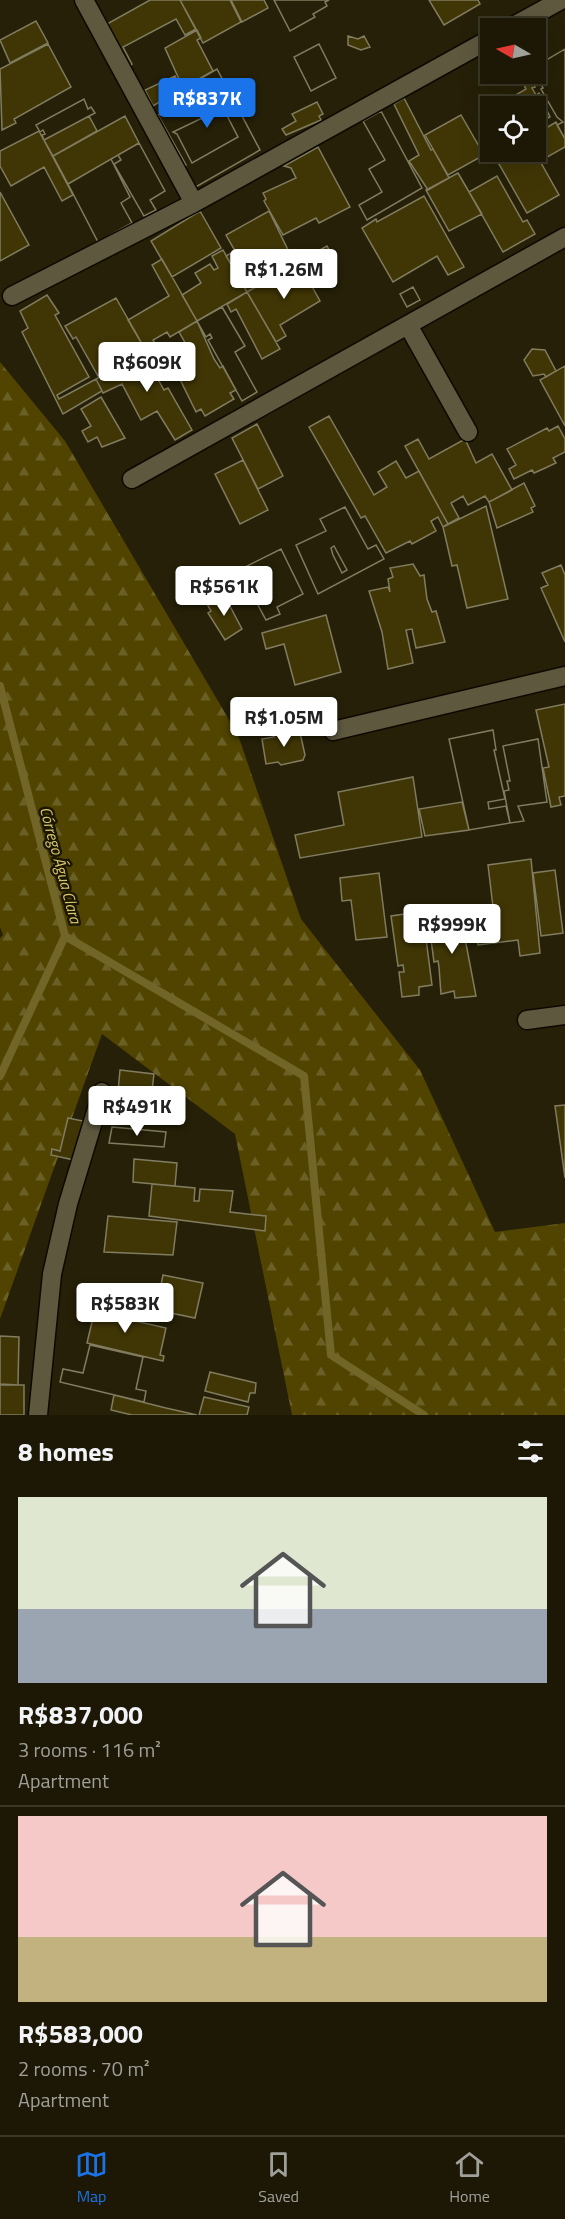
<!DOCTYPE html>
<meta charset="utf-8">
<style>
:root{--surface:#1c1805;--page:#292513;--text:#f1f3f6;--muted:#a0a09a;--line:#3a3727;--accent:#1a73e8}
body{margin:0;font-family:"Titillium Web",sans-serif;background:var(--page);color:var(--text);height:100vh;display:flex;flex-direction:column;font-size:22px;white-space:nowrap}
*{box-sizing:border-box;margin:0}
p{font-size:20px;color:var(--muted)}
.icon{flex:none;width:33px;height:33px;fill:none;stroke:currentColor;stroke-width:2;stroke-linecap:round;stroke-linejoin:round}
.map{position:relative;height:1415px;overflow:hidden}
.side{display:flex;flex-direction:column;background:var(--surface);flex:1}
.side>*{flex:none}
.needle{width:39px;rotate:279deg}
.tools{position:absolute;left:480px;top:18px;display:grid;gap:12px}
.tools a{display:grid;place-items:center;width:66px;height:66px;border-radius:0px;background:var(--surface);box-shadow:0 6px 24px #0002,0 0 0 2px var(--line);font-size:30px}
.price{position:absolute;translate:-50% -51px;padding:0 14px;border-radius:6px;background:#fff;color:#222;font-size:20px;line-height:39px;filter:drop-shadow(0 2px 3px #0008)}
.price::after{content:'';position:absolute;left:50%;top:36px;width:18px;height:14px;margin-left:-9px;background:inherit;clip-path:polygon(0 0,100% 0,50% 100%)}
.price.active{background:var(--accent);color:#fff}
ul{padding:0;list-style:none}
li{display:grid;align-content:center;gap:12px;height:318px;padding:0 18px}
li+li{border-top:2px solid var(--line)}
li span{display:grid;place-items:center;height:186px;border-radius:0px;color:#555}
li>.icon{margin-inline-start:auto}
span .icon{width:108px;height:108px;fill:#fffc;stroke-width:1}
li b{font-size:26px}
h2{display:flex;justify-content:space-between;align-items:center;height:72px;padding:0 18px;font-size:26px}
.dock{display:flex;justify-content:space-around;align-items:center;height:84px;border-top:2px solid var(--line);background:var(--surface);font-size:16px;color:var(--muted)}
.dock a{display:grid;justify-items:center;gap:3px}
.dock .active{color:var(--accent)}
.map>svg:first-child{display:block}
.forest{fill:url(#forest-firs)}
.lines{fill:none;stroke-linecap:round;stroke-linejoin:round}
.stream{stroke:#726528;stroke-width:8}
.building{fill:#403605;stroke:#817c60;stroke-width:1.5;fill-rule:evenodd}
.street-casing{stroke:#0e0900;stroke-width:21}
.street{stroke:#5d583e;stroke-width:18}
.labels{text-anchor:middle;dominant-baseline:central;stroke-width:5;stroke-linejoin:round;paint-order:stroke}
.water-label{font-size:16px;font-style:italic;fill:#d8c66c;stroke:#1c1701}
</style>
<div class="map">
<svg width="565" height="1415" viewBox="0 0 565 1415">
<defs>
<pattern id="forest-firs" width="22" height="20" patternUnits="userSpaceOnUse" patternTransform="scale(1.5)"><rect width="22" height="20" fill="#504400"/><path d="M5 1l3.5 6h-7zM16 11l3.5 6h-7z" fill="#6a5f25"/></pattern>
</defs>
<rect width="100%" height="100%" fill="#252007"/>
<!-- forest -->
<path class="forest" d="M0,362L65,441L238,735L301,919L420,1070L495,1232L565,1223V1415H292L235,1134L102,1034L0,1319V938L3,935L0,927Z"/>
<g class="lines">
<!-- stream -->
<path class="stream" d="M0,686L65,936L0,1076
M65,936L304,1076L331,1355L424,1415"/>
</g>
<!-- building -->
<path class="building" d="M150,0H180L196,29L185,35L176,19L123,47L132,64L130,66L107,24Z
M180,0H230L241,22L203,43Z
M231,0H264L268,8L242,22Z
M274,0H329L325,2L327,6L313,14L315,17L290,31Z
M274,0H329L325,2L327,6L313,14L315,17L290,31Z
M429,0H478L480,4L444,25Z
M36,21L48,43L10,63L0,40Z
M197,30L201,38L197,40L213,71L183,88L165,48Z
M348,36L358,39L364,36L370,47L361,50L348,45Z
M48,44L71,87L14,119L16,123L2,130L0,69Z
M319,44L336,78L311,91L294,57Z
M319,44L336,78L311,91L294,57Z
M565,49V139L557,125L563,122L557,117L541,89L543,88L535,74L536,66Z
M565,49V139L557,125L563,122L557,117L541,89L543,88L535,74L536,66Z
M217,69L260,150L194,188L183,167L186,165L158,115L167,110L162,101ZM223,108L238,137L192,163L177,134L173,132Z
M217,69L260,150L194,188L183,167L186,165L158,115L167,110L162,101ZM223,108L238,137L192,163L177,134L173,132Z
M175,76L181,89L153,106L145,90Z
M532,81L535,87L532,88L536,95L539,93L550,117L536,125V106H497L526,89L524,85Z
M404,98L431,150L433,149L449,178L428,190L409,161L419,155L394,104Z
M84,99L88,109L91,107L95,113L44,140L42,135L45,134L43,130L40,132L36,125Z
M84,99L88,109L91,107L95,113L44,140L42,135L45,134L43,130L40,132L36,125Z
M317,102L323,114L319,116L321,120L286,135L282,129L296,121L292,114Z
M381,111L422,188L367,220L359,205L382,192L369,169L385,160L363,121Z
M381,111L422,188L367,220L359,205L382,192L369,169L385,160L363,121Z
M461,115L484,155L448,175L425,135Z
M89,116L97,131L53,156L44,140Z
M125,116L139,143L68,184L53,156Z
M556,122L565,139V147L540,161L559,195L527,213L495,157L505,152H536V134Z
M39,131L73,195L62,201L44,167L11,186L0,166V151Z
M139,143L165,191L150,200L156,210L144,216L114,164L121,160L118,155Z
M139,143L165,191L150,200L156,210L144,216L114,164L121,160L118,155Z
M318,147L350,207L319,223L316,218L283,235L264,201L266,199L263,193L296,178L291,168L284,166Z
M111,159L130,197L121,203L132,223L98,242L68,184Z
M111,159L130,197L121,203L132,223L98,242L68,184Z
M458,173L482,214L449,231L426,190Z
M497,176L523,222L527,220L535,234L503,252L469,192Z
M0,192L29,245L0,261Z
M424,196L464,267L448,275L437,256L393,282L362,228L376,219L377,222Z
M200,211L221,248L172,277L151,241Z
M269,211L292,258L295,257L299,263L247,292L226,256L235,251L226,235Z
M327,246L336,262L307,278L298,262Z
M223,250L247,292L197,321L182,295L201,283L195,273L210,264L214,270L218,268L212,256Z
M162,259L197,321L170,337L167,332L153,340L156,345L146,351L128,320L169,296L152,265Z
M299,263L320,301L280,325L286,336L276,342L247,292L269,280L273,286L287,279L283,272Z
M413,287L420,300L407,307L400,294Z
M413,287L420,300L407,307L400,294Z
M247,292L280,349L262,359L236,309L231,312L227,304Z
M47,295L59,313L55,315L89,377L57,395L59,399L96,379L102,391L63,414L22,332L28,328L20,311Z
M116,298L145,349L98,376L76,337L73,339L65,326Z
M222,307L245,346L235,352L257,392L242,401L208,340L212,338L210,334L206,337L197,321Z
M222,307L245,346L235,352L257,392L242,401L208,340L212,338L210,334L206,337L197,321Z
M197,321L214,359L220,368L223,366L236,390L230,393L234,399L205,416L201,409L196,412L171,361L181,356L177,351L187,346L179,332Z
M532,349L545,350L556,371L546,377L544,374L533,376L524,360Z
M146,351L152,360L142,365L145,370L151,367L164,390L168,388L192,430L175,440L157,411L141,420L122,384L103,393L96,379Z
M565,366V426L540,380Z
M101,397L125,438L102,447L97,437L88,442L82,431L91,426L81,409Z
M329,416L374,495L387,487L378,472L396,461L406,478L419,471L448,524L443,527L438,517L431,521L436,531L412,544L410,541L386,553L365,516L361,518L309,427Z
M257,424L283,476L258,489L232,438Z
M558,426L565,439V452L553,458L556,463L543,469L534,473L532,470L514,479L509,469L516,465L507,449L547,428L549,431Z
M418,439L429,459L465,439L476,463L492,454L512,490L489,502L485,496L468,505L463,496L451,503L459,518L448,524L405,446Z
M243,460L268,510L240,524L215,474Z
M524,483L535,506L531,508L533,512L497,528L489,502Z
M486,506L508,599L467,608L457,565L452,566L443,527Z
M345,507L368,549L376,545L384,559L318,594L296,545L326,531L320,519ZM334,546L347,570L342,573L333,555L331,548Z
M345,507L368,549L376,545L384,559L318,594L296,545L326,531L320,519ZM334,546L347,570L342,573L333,555L331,548Z
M281,549L303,594L277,607L280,614L266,620L239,570Z
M281,549L303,594L277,607L280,614L266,620L239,570Z
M413,564L420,576L424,575L427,599L432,612L436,611L445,642L416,648L412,629L406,630L413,663L388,669L382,632L369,591L388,587L390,592L388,579L393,577L390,568Z
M561,565L565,575V642L541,588L548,585L542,573Z
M223,593L242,629L225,640L208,613L211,611L206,602Z
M326,615L341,672L295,685L284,644L266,649L262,633Z
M565,704V796L559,797L561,805L551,807L543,768L549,767L536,710Z
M299,728L305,755L303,760L281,765L278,762L266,764L262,739L274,737L273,733Z
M493,730L496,750H494L505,799L488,802L489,809L506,806L510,823L469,830L449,739Z
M493,730L496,750H494L505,799L488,802L489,809L506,806L510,823L469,830L449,739Z
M538,739L547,802L518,806L524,821L510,823L504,791L509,790L507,781H510L503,746Z
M538,739L547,802L518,806L524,821L510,823L504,791L509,790L507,781H510L503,746Z
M413,777L422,837L300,858L295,835L344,825L338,792Z
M462,802L469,830L425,836L419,809Z
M531,859L540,953L520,956L518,940L478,945L473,909L493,907L488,865Z
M555,870L563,933L541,936L533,873Z
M379,873L387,937L356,940L351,900L342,901L340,878Z
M426,911L429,931H425L432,985L419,987V995L402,997L399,972H404L403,965L398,966L391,916Z
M460,912L476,996L455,998L454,991L441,994L439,967L438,961L434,962L428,917Z
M120,1070L154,1074L152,1090L164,1091L163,1106L117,1102Z
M565,1105V1178L555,1106Z
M68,1118L83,1121L74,1160L51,1155L52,1149L60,1151Z
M112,1127L166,1132L164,1147L109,1143Z
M112,1127L166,1132L164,1147L109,1143Z
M134,1159L177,1163L175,1186L133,1182Z
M152,1184L195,1188L194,1201H199L200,1189L233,1191L230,1212L266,1216L265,1231L149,1216Z
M108,1216L177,1222L173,1255L104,1252Z
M163,1275L203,1283L195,1318L156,1310Z
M97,1301L116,1305L113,1316L166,1328L160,1355L164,1356L163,1361L87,1343Z
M0,1336L19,1337L18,1385L0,1384Z
M90,1345L143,1357L136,1389L146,1391L144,1402L60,1382L63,1369L83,1373Z
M90,1345L143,1357L136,1389L146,1391L144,1402L60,1382L63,1369L83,1373Z
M210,1372L256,1383L255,1393H250L248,1402L205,1391Z
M0,1385H24V1415H0Z
M114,1395L166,1408L197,1415H132L111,1410Z
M204,1397L249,1407L247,1415H199Z"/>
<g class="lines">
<defs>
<path id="street" d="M84,0L194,203
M510,28L561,0
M12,296L194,203L490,39
M408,325L468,432
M132,479L565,237
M333,731L565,676
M527,1020L565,1015
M38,1415L52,1274L68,1204L102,1092"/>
</defs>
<!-- street casing -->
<use href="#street" class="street-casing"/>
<!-- street -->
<use href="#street" class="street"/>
</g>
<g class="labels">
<!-- water labels -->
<g class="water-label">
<text transform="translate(61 865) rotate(75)">Córrego Água Clara</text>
</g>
</g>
</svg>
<div class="tools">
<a><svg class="needle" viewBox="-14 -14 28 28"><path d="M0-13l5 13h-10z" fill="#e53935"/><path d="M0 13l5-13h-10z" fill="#a0a09a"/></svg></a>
<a><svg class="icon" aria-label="locate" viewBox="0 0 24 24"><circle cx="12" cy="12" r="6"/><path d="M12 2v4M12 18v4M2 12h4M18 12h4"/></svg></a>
</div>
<b class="price active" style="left:207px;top:129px">R$837K</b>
<b class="price" style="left:284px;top:300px">R$1.26M</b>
<b class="price" style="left:147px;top:393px">R$609K</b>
<b class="price" style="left:224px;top:617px">R$561K</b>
<b class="price" style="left:284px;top:748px">R$1.05M</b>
<b class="price" style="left:452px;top:955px">R$999K</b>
<b class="price" style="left:137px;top:1137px">R$491K</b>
<b class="price" style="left:125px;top:1334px">R$583K</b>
</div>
<section class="side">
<h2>8 homes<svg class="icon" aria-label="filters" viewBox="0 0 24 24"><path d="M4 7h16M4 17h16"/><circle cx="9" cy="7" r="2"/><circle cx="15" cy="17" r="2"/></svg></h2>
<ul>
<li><span style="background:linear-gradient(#dfe7d0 60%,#9aa5b1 0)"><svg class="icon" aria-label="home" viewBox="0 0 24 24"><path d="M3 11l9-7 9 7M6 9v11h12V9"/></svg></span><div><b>R$837,000</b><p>3 rooms · 116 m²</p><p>Apartment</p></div></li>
<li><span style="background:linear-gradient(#f6c9c9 65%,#c2b280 0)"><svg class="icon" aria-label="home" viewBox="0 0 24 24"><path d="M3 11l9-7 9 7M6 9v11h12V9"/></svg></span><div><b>R$583,000</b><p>2 rooms · 70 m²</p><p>Apartment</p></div></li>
</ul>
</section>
<nav class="dock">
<a class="active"><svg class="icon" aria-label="map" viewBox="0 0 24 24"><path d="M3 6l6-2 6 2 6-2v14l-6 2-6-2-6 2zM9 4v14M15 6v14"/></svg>Map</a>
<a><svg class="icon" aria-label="saved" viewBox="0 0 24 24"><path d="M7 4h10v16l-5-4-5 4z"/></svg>Saved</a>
<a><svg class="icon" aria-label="home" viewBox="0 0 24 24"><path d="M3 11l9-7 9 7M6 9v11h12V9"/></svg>Home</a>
</nav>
